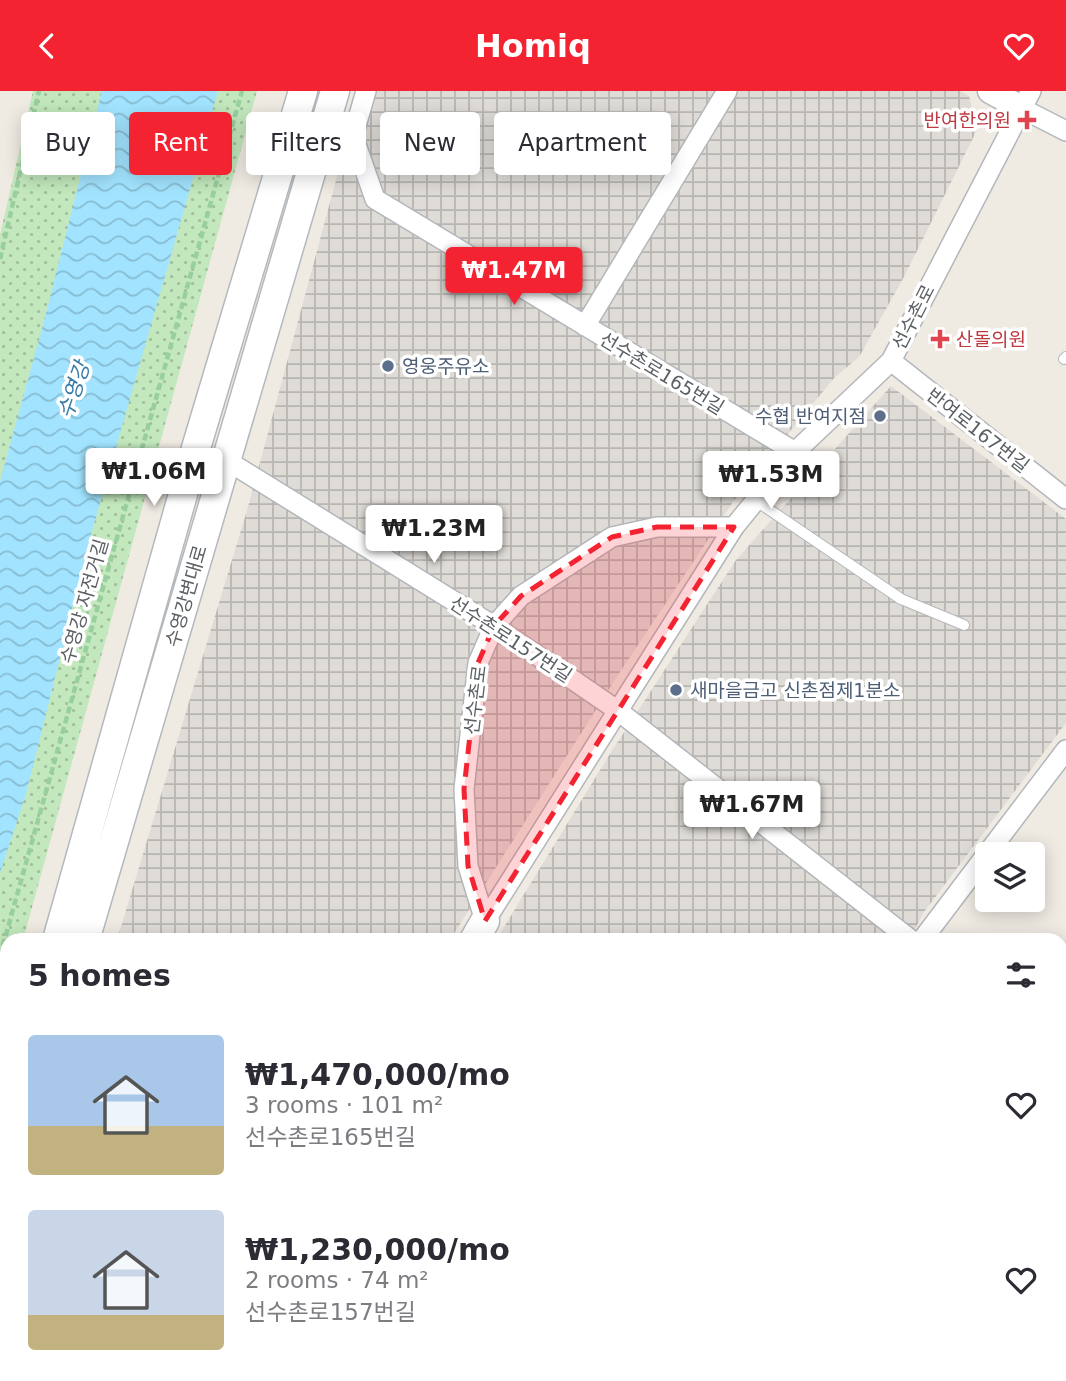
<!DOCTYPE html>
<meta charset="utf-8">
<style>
:root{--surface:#fff;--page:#f7f7f7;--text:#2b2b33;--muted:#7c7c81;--accent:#f42331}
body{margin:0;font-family:"DejaVu Sans","Noto Sans KR",sans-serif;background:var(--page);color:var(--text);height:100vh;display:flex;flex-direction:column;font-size:26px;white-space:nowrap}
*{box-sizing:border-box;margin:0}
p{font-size:23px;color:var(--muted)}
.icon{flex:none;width:38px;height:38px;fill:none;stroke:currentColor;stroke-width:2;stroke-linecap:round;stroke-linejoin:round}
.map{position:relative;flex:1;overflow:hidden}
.side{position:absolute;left:0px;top:842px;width:1068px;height:450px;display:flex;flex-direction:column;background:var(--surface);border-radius:21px 21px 0 0;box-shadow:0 4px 18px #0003}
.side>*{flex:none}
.hud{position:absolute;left:21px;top:21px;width:700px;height:63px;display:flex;gap:14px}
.fabs{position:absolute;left:975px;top:751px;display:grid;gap:14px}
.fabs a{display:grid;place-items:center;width:70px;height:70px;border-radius:7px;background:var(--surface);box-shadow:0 4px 18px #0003;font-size:35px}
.price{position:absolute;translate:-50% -60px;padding:0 16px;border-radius:7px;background:#fff;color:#222;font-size:23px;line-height:46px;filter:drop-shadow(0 2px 4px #0008)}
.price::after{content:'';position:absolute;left:50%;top:42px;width:21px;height:16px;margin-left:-10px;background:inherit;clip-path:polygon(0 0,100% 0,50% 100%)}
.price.active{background:var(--accent);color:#fff}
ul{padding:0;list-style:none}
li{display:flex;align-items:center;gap:21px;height:175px;padding:0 28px}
li span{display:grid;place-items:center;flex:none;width:196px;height:140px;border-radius:7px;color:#555}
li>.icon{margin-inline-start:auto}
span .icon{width:84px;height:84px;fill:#fffc;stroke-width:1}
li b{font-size:30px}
h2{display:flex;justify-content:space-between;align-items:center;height:84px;padding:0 28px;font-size:30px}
.tag{padding:0 24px;border-radius:7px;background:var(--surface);box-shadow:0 4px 18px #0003;font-size:24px;line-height:63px}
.tag.active{background:var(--accent);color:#fff}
header{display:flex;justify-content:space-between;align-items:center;height:91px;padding:0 28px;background:var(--accent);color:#fff;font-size:32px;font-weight:800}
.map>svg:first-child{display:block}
.industrial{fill:url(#industrial-grid)}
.park{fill:url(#park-dots)}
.water{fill:url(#water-waves)}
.building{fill:url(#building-hatch);stroke:#d4cbc0;stroke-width:2}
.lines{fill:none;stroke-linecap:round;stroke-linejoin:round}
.service-casing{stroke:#b3b7bb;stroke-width:12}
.minor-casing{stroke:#b3b7bb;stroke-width:22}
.tertiary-casing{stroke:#b3b7bb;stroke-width:27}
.secondary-casing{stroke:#b4b9be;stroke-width:31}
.path{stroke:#98cf9f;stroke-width:4.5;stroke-dasharray:7 3.5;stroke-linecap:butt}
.service{stroke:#fff;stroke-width:10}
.minor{stroke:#fff;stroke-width:19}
.tertiary{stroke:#fff;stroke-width:24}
.secondary{stroke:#fff;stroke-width:28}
.marked{fill:#f42331;fill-opacity:0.2;stroke:#f42331;stroke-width:5;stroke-dasharray:14 9;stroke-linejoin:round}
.health-dot{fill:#e0444e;stroke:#fff;stroke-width:2.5}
.service-dot{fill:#5c6f8a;stroke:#fff;stroke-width:2.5}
.labels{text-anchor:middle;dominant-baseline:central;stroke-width:7;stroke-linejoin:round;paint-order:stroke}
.health-label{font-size:19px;fill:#be3a42;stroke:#fff;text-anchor:end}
.street-label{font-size:19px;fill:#5b6064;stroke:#fff}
.service-label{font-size:19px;fill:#4e5e75;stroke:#fff;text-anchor:start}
.water-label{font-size:21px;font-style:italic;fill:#347ba5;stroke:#fff}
</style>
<header><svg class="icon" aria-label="back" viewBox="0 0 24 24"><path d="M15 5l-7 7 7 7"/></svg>Homiq<svg class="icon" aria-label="heart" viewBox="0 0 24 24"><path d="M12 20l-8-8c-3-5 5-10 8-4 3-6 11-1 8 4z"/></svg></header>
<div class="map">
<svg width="1066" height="1290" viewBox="0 0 1066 1290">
<defs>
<pattern id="industrial-grid" width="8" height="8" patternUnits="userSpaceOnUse" patternTransform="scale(1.75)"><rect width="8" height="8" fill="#dfdcd7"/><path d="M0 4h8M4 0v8" fill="none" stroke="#b8b6b2"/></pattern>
<pattern id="park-dots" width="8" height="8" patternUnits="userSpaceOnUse" patternTransform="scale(1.75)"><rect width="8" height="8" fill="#c3e8bd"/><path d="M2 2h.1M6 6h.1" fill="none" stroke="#a1bf9d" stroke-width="1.8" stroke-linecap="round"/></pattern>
<pattern id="water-waves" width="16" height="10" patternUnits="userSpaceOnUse" patternTransform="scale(1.75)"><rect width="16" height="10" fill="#a2e4ff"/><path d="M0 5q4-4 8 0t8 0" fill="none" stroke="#87bcd2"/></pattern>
<pattern id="building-hatch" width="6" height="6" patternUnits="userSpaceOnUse" patternTransform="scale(1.75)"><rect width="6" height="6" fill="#cac5bf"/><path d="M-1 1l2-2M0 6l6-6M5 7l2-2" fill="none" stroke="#a7a39f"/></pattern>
</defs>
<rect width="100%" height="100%" fill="#efeae2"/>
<!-- industrial -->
<path class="industrial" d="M360,0H960L969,5L977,39L905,184L859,266L835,286L739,402L618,584L450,849H117L248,416Z
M891,295L1066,428V632L924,821L909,849H496L608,666L736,469Z
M7,1163V1284L187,1285L184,1290H0V1179Z
M243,1284H408V1285L405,1290H240Z"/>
<!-- park -->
<path class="park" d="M33,0H257L23,849H7V906L0,932V144Z"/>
<!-- water -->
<path class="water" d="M102,0H218L88,454L26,703L0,782V390L43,234Z"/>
<!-- building -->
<path class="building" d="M7,1235V1284H149L146,1290H0V1243Z
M454,1284H527L542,1290H452Z"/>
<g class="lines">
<defs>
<path id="service" d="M1064,268L1066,266
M755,409L901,508L964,534
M708,1284L722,1290
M809,1284L823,1290
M775,1290L781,1284"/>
<path id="minor" d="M366,0L353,45L375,108L795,361
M1021,17L1066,40
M585,235L727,0
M891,270L1066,408
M226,369L494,535L617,619L911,849
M987,763L1066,659
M485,830L734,436L795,361L891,270L1031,0
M485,830L468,775L464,698L478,572L494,535L521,505L612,446L657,436H734
M922,849L987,763
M1060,968L1066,972
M1060,1186L1066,1178
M988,1290L992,1284"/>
<path id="tertiary" d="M990,0L1021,17"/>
<path id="secondary" d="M57,849L196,357L303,0
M85,849L335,0
M474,849L485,830
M0,1050L7,1027
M0,1129L7,1112
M216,1290L219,1284"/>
</defs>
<!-- service casing -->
<use href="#service" class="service-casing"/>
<!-- minor casing -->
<use href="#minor" class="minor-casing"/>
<!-- tertiary casing -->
<use href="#tertiary" class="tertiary-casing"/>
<!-- secondary casing -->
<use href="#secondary" class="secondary-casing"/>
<!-- path -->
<path class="path" d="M0,168L39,0
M0,865L242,0"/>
<!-- service -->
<use href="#service" class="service"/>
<!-- minor -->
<use href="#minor" class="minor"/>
<!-- tertiary -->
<use href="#tertiary" class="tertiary"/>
<!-- secondary -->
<use href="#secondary" class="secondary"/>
</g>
<!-- marked area -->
<path class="marked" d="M657,436H734L485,830L468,775L464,698L478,572L494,535L521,505L612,446Z"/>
<!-- markers -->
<g class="health-dot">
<path d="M1023.5 18.5h7v7h7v7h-7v7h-7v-7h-7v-7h7z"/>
<path d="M936.5 237.5h7v7h7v7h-7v7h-7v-7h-7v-7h7z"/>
</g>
<g class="service-dot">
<circle cx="388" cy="275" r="7"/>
<circle cx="880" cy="325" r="7"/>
<circle cx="676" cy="599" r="7"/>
</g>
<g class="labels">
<!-- health labels -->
<g class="health-label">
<text x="1011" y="29">반여한의원</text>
<text x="956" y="248" text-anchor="start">산돌의원</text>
</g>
<!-- street labels -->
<g class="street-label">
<text transform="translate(913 226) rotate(-63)">선수촌로</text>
<text transform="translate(662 282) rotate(31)">선수촌로165번길</text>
<text transform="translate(978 339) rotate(38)">반여로167번길</text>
<text transform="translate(186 505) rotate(-74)">수영강변대로</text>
<text transform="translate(84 510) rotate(-74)">수영강 자전거길</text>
<text transform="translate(511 548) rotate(33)">선수촌로157번길</text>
<text transform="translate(475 609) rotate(-83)">선수촌로</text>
</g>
<!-- service labels -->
<g class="service-label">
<text x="402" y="275">영웅주유소</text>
<text x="866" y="325" text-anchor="end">수협 반여지점</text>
<text x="690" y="599">새마을금고 신촌점제1분소</text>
</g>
<!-- water labels -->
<g class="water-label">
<text transform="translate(74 299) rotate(-71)">수영강</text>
</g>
</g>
</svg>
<div class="fabs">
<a><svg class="icon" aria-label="layers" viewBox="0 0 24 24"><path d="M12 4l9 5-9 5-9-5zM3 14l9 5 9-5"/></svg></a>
</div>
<b class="price active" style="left:514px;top:216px">₩1.47M</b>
<b class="price" style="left:154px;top:417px">₩1.06M</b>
<b class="price" style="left:771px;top:420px">₩1.53M</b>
<b class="price" style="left:434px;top:474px">₩1.23M</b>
<b class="price" style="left:752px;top:750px">₩1.67M</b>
<div class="hud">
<a class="tag">Buy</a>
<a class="tag active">Rent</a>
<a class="tag">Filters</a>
<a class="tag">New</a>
<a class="tag">Apartment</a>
</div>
<section class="side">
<h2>5 homes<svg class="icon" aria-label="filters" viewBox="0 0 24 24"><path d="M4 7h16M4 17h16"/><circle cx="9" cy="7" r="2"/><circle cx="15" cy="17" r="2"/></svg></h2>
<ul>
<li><span style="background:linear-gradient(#a9c7e8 65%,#c2b280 0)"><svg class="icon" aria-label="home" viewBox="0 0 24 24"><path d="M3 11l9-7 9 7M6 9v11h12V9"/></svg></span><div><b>₩1,470,000/mo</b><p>3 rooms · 101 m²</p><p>선수촌로165번길</p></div><svg class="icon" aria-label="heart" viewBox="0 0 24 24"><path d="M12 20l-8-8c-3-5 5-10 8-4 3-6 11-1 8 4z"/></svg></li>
<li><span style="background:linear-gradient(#c9d6e8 75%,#c2b280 0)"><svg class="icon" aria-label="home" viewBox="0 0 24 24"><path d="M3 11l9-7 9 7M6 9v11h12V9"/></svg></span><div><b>₩1,230,000/mo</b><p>2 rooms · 74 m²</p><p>선수촌로157번길</p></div><svg class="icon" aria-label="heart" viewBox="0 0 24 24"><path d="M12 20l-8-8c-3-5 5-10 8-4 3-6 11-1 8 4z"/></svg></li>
</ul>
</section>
</div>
